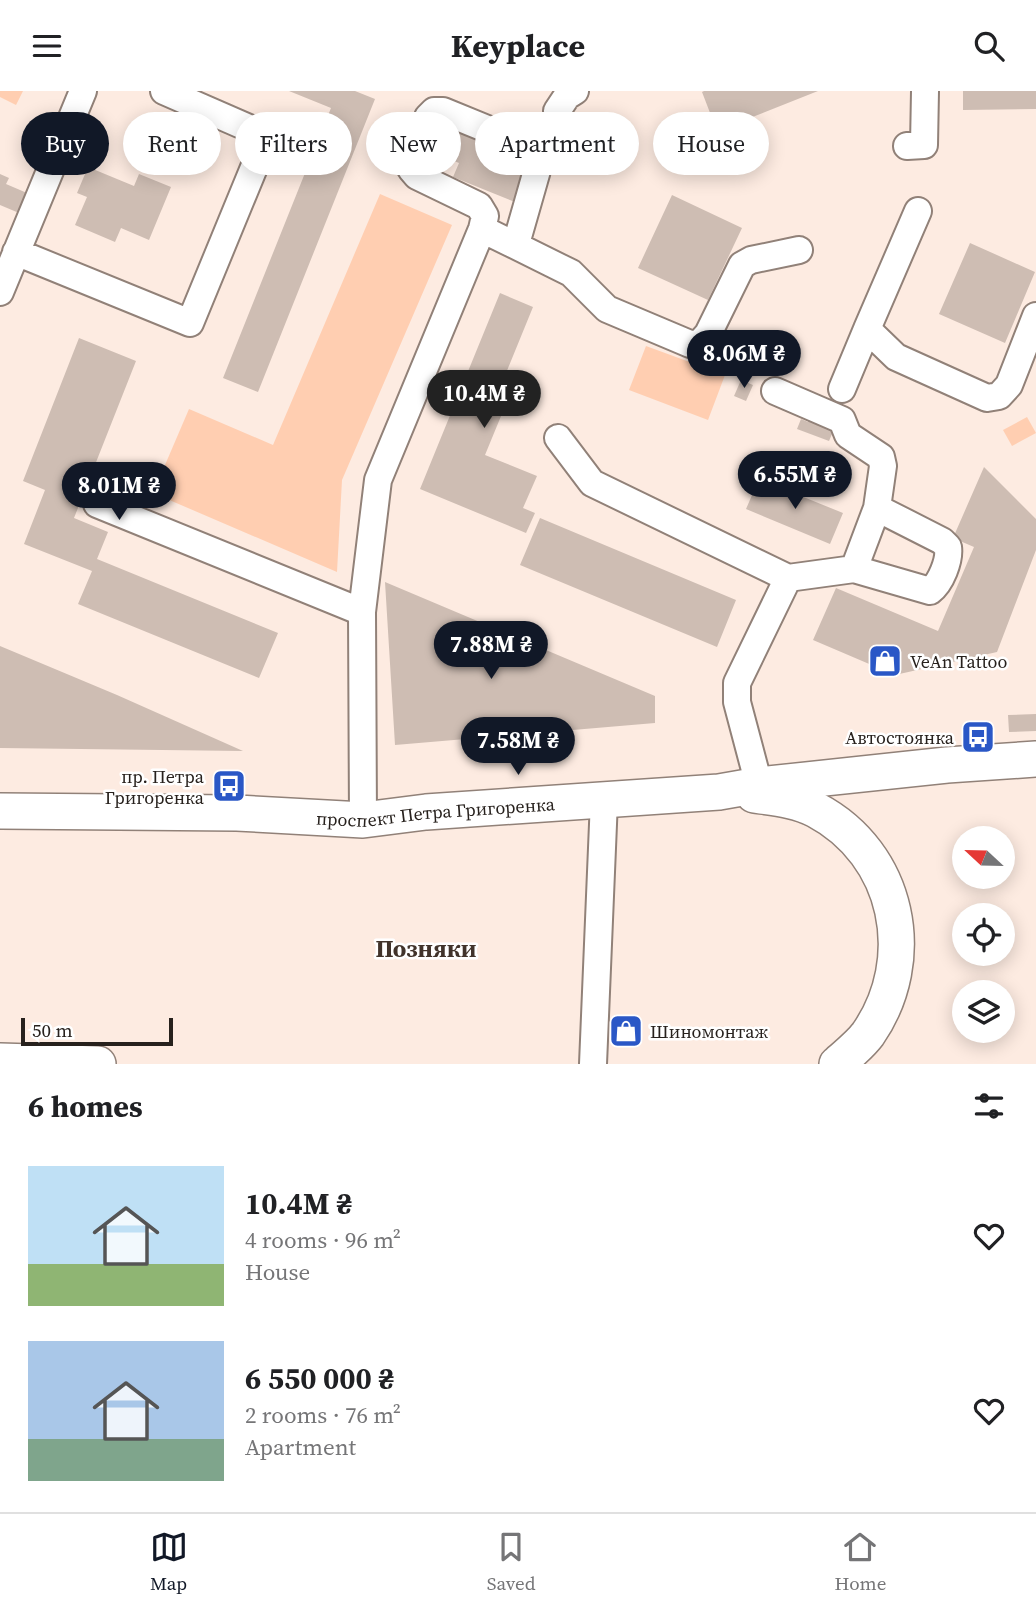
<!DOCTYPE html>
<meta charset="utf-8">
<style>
:root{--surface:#fff;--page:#f2f2f2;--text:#202124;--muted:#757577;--line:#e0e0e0;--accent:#111827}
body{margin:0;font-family:"Source Serif 4",serif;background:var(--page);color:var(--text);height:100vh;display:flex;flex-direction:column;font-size:26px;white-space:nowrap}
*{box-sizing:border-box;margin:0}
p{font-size:23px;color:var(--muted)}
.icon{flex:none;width:38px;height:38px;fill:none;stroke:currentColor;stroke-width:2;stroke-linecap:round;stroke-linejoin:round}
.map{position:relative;height:973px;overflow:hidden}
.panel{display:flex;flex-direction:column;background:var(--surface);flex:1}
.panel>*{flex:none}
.guide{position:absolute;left:21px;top:21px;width:994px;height:63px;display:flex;gap:14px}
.needle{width:46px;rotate:292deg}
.tools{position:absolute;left:952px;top:735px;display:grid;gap:14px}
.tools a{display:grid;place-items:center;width:63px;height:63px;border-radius:50%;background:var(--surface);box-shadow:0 4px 18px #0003;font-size:35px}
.scale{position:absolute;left:21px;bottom:18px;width:152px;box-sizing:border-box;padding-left:7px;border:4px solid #27211d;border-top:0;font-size:19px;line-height:24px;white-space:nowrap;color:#27211d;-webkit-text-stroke:5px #fff;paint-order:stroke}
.price{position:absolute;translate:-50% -60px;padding:0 16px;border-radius:24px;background:var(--accent);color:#fff;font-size:23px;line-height:46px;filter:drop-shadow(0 2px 4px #0008)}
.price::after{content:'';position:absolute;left:50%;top:42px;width:21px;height:16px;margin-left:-10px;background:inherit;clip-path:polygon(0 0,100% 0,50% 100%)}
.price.selected{background:#222;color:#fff}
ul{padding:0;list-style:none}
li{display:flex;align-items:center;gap:21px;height:175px;padding:0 28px}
li span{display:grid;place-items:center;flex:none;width:196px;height:140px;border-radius:0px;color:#555}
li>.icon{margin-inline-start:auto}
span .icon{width:84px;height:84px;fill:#fffc;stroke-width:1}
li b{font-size:30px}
h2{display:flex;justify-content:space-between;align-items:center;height:84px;padding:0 28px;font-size:30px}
.pill{padding:0 24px;border-radius:32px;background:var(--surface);box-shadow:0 4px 18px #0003;font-size:24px;line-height:63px}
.pill.selected{background:var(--accent);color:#fff}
header{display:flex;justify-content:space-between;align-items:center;height:91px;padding:0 28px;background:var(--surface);font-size:32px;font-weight:700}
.tabs{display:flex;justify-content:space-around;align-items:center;height:98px;border-top:2px solid var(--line);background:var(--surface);font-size:19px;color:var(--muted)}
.tabs a{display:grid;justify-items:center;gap:4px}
.tabs .selected{color:var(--accent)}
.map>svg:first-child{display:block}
.green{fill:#ffceb1}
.building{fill:#cebdb3}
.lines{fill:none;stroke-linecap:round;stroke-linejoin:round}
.minor-casing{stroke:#918178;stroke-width:30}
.major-casing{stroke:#918178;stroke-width:38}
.minor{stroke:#fff;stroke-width:26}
.major{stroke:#fff;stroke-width:35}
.labels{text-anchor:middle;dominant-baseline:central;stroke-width:5;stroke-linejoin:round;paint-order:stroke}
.poi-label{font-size:18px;fill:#27211d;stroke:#fff;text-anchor:start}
.street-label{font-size:18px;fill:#27211d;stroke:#fff}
.district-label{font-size:24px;font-weight:bold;fill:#41332b;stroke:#fff}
</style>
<header><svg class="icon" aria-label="menu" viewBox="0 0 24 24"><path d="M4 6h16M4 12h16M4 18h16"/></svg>Keyplace<svg class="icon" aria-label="search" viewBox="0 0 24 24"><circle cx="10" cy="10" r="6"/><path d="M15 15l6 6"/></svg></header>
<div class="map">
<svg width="1036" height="973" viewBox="0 0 1036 973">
<rect width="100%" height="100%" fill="#fdebe1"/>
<!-- green -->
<path class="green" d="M0,0H23L16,14L0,6Z
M380,103L452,134L342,389L337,481L153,402L189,318L273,354Z
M646,255L725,284L708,329L629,299Z
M1027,326L1036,342L1012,355L1003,339Z"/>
<!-- building -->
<path class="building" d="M289,0H355L375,8L258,301L223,287L331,17Z
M704,0H818L717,40L702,1Z
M963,0H1036V18L963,19Z
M434,27L510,57L503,75L531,86L520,113L453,86L459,72L422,57Z
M88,76L134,95L139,83L171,96L149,149L121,137L115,151L75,134L87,106L77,102Z
M0,83L9,87L6,93L27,102L19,122L0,114Z
M672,104L742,137L708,209L638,177Z
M970,152L1035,181L1005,252L939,223Z
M500,202L533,216L504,287L515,291L485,364L537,385L523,417L535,422L526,442L420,398Z
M79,247L136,270L74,427L108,441L97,468L278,542L259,587L78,513L92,480L24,453L45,399L23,390Z
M741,289L753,294L746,310L734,305Z
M813,319L838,329L829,350L797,338L801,328L808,331Z
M984,376L1036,428V459L997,561L895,584L813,549L836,497L938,540L974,456L953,447Z
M759,388L843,422L830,453L746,418Z
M540,427L736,509L717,556L520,474Z
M385,491L655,605V632L395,654Z
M0,555L117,604L243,660L0,657Z
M1036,623V640L1009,641L1008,624Z"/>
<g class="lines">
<defs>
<path id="minor" d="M557,20L567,5L575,0
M907,55L924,54L925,0
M918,120L867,238L896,266L987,307L999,305L1009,294L1036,225
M482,138L571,182L607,218L690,253L700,252L708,243L742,174L751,169L799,159
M516,153L546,48
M16,161L190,232L267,45L164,0
M0,201L83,0
M842,298L867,238
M775,300L842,329L848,344L881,366L883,375L877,417L942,450L948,456C950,469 941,492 930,500L854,478L788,487
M558,347L592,392L788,487L737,592V611L759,694
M97,413L362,521L363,729
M854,478L877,417
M362,521L378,389L482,138L485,125L479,115L417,85L411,78L410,69L428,26L434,20H443L541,60
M593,973L604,709"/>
<g id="major">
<path d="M754,704C775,707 797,709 816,719C899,763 920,868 868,943C860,954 847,964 837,973"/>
<path id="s1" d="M0,720L237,722L363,729L426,721L719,701L759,694L947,674L1036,668"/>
<path d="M0,970L98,973"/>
</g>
</defs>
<!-- minor casing -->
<use href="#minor" class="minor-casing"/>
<!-- major casing -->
<use href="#major" class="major-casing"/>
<!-- minor -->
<use href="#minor" class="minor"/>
<!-- major -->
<use href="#major" class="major"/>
</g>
<!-- icons -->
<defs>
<symbol id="shop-square" viewBox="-11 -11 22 22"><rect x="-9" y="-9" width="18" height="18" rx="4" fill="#2a57c6" stroke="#fff"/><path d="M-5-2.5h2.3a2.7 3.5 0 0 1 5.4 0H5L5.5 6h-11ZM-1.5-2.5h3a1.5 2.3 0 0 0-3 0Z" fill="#fff"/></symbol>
<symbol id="bus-square" viewBox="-11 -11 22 22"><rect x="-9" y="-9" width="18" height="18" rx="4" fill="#2a57c6" stroke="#fff"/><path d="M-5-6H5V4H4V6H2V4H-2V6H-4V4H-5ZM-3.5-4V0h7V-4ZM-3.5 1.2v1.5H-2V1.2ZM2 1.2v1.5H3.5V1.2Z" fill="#fff"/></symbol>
</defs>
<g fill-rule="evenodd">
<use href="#shop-square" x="866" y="551" width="38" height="38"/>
<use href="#bus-square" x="959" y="627" width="38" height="38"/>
<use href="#bus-square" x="210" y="676" width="38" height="38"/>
<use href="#shop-square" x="607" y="921" width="38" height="38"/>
</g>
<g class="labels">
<!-- poi labels -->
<g class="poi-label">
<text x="910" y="570">VeAn Tattoo</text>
<text x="954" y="646" text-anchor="end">Автостоянка</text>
<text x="204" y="685" text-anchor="end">пр. Петра<tspan x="204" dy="21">Григоренка</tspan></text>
<text x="650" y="940">Шиномонтаж</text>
</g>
<!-- street labels -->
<g class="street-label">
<text stroke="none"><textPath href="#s1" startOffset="436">проспект Петра Григоренка</textPath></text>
</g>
<!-- district labels -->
<g class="district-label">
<text x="426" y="857">Позняки</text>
</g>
</g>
</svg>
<div class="tools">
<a><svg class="needle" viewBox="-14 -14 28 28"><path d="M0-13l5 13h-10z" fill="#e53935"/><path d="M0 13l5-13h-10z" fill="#757577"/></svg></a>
<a><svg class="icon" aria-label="locate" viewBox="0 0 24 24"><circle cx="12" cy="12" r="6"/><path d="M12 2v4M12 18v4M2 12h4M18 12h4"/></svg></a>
<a><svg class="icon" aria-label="layers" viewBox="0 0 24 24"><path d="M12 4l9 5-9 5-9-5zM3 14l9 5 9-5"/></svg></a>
</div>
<div class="scale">50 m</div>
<b class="price" style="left:744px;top:299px">8.06M ₴</b>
<b class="price selected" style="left:484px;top:339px">10.4M ₴</b>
<b class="price" style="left:795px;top:420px">6.55M ₴</b>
<b class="price" style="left:119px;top:431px">8.01M ₴</b>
<b class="price" style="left:491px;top:590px">7.88M ₴</b>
<b class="price" style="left:518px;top:686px">7.58M ₴</b>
<div class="guide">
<a class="pill selected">Buy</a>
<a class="pill">Rent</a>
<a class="pill">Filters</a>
<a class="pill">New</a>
<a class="pill">Apartment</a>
<a class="pill">House</a>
</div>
</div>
<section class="panel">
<h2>6 homes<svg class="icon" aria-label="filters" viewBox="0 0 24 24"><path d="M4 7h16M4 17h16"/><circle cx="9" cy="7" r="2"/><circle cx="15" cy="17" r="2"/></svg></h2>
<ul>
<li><span style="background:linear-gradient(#bfe0f5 70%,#8fb573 0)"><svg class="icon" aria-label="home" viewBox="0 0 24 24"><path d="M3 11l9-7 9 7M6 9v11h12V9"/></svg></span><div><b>10.4M ₴</b><p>4 rooms · 96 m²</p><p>House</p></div><svg class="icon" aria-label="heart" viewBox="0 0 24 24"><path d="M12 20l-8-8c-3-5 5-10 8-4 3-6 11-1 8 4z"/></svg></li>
<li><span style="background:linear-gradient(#a9c7e8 70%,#7fa58c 0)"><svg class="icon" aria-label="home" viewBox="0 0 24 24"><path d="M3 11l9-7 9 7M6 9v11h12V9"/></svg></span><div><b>6 550 000 ₴</b><p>2 rooms · 76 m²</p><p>Apartment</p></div><svg class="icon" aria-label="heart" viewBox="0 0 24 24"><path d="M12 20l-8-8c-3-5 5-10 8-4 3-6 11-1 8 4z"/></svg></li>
</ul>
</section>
<nav class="tabs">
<a class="selected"><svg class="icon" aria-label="map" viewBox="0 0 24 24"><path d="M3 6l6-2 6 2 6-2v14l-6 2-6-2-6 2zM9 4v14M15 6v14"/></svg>Map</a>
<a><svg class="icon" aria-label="saved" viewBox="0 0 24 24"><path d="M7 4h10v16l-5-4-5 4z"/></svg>Saved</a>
<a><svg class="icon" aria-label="home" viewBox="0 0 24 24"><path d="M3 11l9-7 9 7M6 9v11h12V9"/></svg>Home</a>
</nav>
